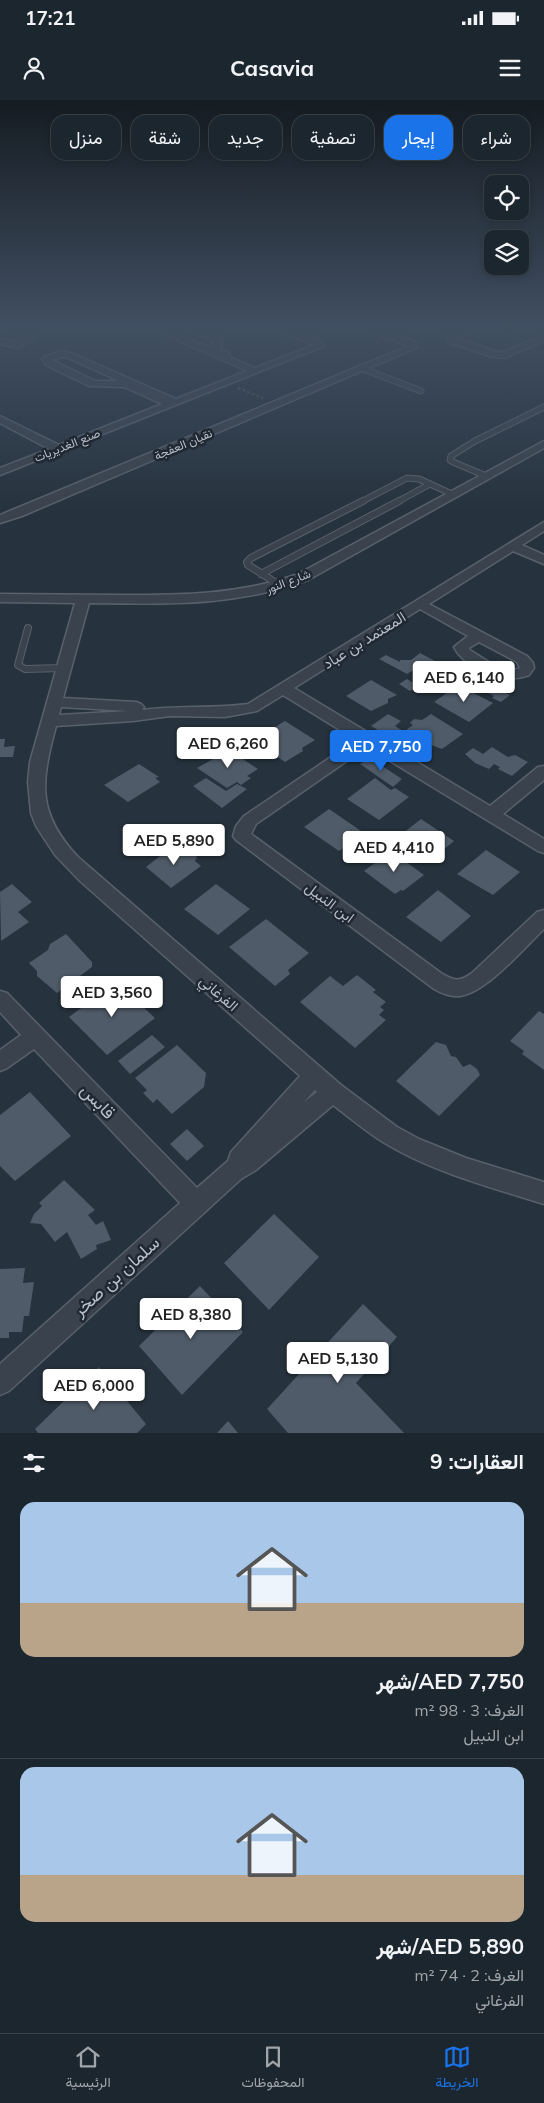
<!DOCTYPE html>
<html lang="ar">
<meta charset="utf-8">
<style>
:root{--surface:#1c262e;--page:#29323a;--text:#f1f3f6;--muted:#a0a5aa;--line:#3a434a;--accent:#1a73e8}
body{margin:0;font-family:Mulish,Vazirmatn,sans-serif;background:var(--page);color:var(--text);direction:rtl;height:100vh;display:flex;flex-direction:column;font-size:19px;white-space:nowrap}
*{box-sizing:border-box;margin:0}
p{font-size:16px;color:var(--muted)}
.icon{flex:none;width:28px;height:28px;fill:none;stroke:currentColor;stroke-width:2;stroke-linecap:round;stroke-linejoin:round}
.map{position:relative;height:1333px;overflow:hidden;direction:ltr}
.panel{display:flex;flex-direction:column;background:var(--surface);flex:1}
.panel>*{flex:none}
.top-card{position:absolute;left:15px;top:15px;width:515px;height:45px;direction:rtl;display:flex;gap:10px}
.controls{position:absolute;left:484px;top:75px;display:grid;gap:10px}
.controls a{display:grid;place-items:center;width:45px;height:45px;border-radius:10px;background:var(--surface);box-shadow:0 2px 8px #0003,0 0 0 1px var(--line);font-size:25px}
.price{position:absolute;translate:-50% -42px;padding:0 11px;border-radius:5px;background:#fff;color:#222;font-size:16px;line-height:32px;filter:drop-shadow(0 1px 2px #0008)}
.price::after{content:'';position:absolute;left:50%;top:30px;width:15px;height:11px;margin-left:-8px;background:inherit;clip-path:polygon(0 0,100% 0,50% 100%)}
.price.current{background:var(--accent);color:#fff}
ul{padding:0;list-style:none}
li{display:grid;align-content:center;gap:10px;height:265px;padding:0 20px}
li+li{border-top:1px solid var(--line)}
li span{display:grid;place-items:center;height:155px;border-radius:15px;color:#555}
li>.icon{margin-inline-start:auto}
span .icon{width:90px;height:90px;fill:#fffc;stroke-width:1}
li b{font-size:21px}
h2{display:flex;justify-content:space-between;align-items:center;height:60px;padding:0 20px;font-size:21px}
.tag{padding:0 18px;border-radius:15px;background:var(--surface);box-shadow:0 2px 8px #0003,0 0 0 1px var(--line);font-size:18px;line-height:45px}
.tag.current{background:var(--accent);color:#fff}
.status{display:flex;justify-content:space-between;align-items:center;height:35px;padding:0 25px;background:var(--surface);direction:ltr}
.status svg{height:14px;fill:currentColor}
header{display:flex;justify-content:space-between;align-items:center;height:65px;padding:0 20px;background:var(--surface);font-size:22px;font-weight:700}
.menu{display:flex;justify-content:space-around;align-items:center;height:70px;border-top:1px solid var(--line);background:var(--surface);font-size:14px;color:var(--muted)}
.menu a{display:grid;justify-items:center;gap:2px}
.menu .current{color:var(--accent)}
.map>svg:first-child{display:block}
.building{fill:#4f5b68}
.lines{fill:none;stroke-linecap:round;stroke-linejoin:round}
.lane-far1-casing{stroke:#58616b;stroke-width:7}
.lane-casing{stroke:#58616b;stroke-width:8}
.street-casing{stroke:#58616b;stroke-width:3}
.path{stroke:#485c5d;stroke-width:2;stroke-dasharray:2.5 2.5;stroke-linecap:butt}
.lane-far1{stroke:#3a434d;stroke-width:5}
.lane{stroke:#3a434d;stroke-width:6}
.street{fill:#3a434d;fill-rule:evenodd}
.labels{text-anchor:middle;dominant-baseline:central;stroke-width:5;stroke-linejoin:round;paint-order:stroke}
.far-street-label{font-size:12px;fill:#b6bec8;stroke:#1f2833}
.street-label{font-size:15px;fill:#b6bec8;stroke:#1f2833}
.near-street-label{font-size:18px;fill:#b6bec8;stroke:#1f2833}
</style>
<div class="status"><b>17:21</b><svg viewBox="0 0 49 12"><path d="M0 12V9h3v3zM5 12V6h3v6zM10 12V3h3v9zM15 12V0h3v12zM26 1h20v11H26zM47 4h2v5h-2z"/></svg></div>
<header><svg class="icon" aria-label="menu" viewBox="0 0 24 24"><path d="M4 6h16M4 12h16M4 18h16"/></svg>Casavia<svg class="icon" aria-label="person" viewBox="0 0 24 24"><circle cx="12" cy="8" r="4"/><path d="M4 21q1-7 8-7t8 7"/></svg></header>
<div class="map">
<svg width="544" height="1333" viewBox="0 0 544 1333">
<rect width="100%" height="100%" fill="#26323d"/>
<!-- building -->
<path class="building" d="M420,553L439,563L429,570L420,566L407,574L379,559L386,555L400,562V560H411Z
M407,579L413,583L412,586L416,588L410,591L399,584Z
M371,580L397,595L388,599V603L371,611L346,596Z
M483,580L510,595L501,602L492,598L494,596L475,586Z
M458,585L493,603L469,622L434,602Z
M388,614L401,621L395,626L406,633L395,640L371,626Z
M431,614L463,634L442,649L415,639L417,636L406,630L413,625L410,623L414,619L422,620Z
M285,621L315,640L302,648L303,651L285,662L259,644L265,640L260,636Z
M0,639H5L4,647L15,646L13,657H0Z
M492,647L508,657L515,655L528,662L512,676L498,669L500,667L494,664L489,669L475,663L465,654L473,648L483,654Z
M229,650L258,669L247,676L251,678L241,685L237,682L227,688L197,668Z
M370,658L402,679L393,687L360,664Z
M139,664L159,677L155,678L160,682L128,702L104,685Z
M206,678L226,691L237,684L247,689L222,708L193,686Z
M375,678L391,690L395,688L409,697L379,720L347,699Z
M329,709L364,733L339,751L304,727Z
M421,719L454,741L431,760L398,737Z
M174,745L185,753H194L197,757L195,761L201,766L171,788L146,767Z
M486,750L520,772L493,795L457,774Z
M391,751L424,775L403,791L401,790L395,794L364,771Z
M12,784L32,802L18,812L29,822L1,841L0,792Z
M216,784L250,809L218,835L184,809Z
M438,790L471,816L441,842L406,817Z
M266,819L309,853L288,870L290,874L275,886L229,847Z
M66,834L92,862V867L57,893L37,876V871L29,863L48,850L50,844Z
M357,875L376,890L373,892L386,902L380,907L384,910L379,915L386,920L355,948L300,902L330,876L343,886Z
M116,882L155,918L107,955L69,917Z
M539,911L544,914V970L522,954L524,951L510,941Z
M152,935L165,947L130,974L118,961Z
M436,942L446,945L451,956L456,957L463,967L470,964L477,969L480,975L439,1016L396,981Z
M177,945L206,973L204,987L172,1014L157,999L153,1003L143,993L147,990L135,978Z
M30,992L71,1036L15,1081L0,1066V1015Z
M187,1029L204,1046L187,1061L170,1044Z
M64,1080L95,1110L88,1115L96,1125L103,1121L111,1140L96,1145L97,1149L81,1159L67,1132L55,1142L41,1124L30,1123L34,1114L42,1106L39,1103Z
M274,1114L319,1157L269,1210L224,1163Z
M25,1168L23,1183L34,1182L29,1216H24L22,1232H9V1238H0V1169Z
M200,1186L243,1232L182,1295L139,1246Z
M363,1204L397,1237L356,1283L404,1333H288L267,1309Z
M99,1267L146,1324L137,1333H38L35,1329Z
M228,1321L238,1333H217Z"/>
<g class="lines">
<defs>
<path id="lane-far1" d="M361,268L421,291
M486,376L453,362L450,360L451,356L475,341L544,307
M361,402L407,378L419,379L452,394
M397,402L430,384"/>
<path id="lane" d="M261,474L399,401
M281,486L248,465L247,462L251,458L363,401
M28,528L18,565L25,569L63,568"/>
<path id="street" d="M1,227C13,226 26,230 34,239L17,248L0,244V238L16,242L23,238Z
M148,227H160L211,248L213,241L182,227H194L221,238L223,240L220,249L229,253L230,257L255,268L314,245L271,229L270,227H282L316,238L321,241L324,246L0,375V368L49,349L0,323V316L59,345L162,304L124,287L89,286L46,265L42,259L44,257L61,251L74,254L176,299L247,271ZM62,257L68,258L119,281H95L52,260Z
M361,227H373L414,241L418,247L22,416L0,423V415L408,246L362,229Z
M470,227H483L457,238L494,251L503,252L544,235V241L504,258L490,256L453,244L447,239L452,233Z
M544,341V348L308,480C233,507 167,504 89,503L63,598L136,602L141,604L144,607L142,610C177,605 213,609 248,604L544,422V431L522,445L544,455V464L513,451L429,504L527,556L533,563L534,568L529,575C523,577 517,579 510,578C491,577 462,564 454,547L468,536L420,509L294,588L490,706L538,667L544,666V680L503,714L544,739V753L538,751L367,647L256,724L251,734L441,873C454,881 460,882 472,873L537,812L544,810V829C524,848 486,893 460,896C451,897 441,893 434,889L236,740L233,736L236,726L244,716L356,640L283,595L257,611L225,617L170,616L133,621L56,626C41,682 36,713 79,758L341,985L397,1027L419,1039L466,1058L544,1082V1104C490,1087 432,1072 383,1042C365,1031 349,1017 333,1005L256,1070L241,1079L9,1291L0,1295V1264L180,1103L34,949L7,968L0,971V950L21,935L0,912V891L7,893L197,1088L228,1061L231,1052L300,976L80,781L55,755L36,726L31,713L28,682L30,662L75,503L0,502V494C39,494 79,495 118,495C180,495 239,495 298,474ZM479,542L517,562L520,568C504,575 483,558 470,550L469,548ZM61,607L129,611L59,615ZM315,990L317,992L304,1002Z"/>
</defs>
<!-- lane-far1 casing -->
<use href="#lane-far1" class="lane-far1-casing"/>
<!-- lane casing -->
<use href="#lane" class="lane-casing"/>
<!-- street casing -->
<use href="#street" class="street-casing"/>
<!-- path -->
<path class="path" d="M238,288L263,298"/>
<!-- lane-far1 -->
<use href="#lane-far1" class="lane-far1"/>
<!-- lane -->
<use href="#lane" class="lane"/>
<!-- street -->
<use href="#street" class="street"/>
</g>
<!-- sky -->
<linearGradient id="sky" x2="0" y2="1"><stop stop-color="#151c22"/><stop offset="0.55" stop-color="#414f62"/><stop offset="1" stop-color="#414f62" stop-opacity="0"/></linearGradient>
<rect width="544" height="413" fill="url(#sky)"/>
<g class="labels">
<!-- far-street labels -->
<g class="far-street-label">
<text transform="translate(183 344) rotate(-23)">نقيان العفجة</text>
<text transform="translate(67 345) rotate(-22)">صنع الغديريات</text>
<text transform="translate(288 481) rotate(-21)">شارع النور</text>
</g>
<!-- street labels -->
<g class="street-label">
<text transform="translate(364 540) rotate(-32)">المعتمد بن عباد</text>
<text transform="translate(330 802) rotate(37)">ابن النبيل</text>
<text transform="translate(219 893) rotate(41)">الفرغاني</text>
</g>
<!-- near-street labels -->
<g class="near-street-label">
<text transform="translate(98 1001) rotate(46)">قابس</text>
<text transform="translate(116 1176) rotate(-42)">سلمان بن صخر</text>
</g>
</g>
</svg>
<div class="controls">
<a><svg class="icon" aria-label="locate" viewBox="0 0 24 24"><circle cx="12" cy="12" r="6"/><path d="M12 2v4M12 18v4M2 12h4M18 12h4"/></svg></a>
<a><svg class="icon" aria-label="layers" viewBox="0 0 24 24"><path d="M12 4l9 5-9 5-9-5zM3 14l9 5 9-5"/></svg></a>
</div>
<b class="price" style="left:464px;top:603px">AED 6,140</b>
<b class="price" style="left:228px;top:669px">AED 6,260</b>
<b class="price current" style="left:381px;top:672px">AED 7,750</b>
<b class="price" style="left:174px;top:766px">AED 5,890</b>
<b class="price" style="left:394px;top:773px">AED 4,410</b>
<b class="price" style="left:112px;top:918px">AED 3,560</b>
<b class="price" style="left:191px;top:1240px">AED 8,380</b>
<b class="price" style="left:338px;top:1284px">AED 5,130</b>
<b class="price" style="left:94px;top:1311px">AED 6,000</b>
<div class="top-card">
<a class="tag">شراء</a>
<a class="tag current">إيجار</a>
<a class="tag">تصفية</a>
<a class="tag">جديد</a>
<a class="tag">شقة</a>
<a class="tag">منزل</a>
</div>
</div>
<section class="panel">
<h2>العقارات: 9<svg class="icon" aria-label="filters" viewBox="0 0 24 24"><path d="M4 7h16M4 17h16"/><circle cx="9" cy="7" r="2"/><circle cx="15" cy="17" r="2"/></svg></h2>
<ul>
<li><span style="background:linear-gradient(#a9c7e8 65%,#b9a48a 0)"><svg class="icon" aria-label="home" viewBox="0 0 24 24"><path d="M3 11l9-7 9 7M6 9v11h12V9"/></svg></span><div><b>AED 7,750/شهر</b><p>الغرف: 3 · 98 m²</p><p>ابن النبيل</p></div></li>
<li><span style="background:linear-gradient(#a9c7e8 70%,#b9a48a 0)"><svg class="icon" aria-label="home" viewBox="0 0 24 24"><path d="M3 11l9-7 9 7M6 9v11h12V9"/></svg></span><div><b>AED 5,890/شهر</b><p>الغرف: 2 · 74 m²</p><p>الفرغاني</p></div></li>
</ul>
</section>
<nav class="menu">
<a class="current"><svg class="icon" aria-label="map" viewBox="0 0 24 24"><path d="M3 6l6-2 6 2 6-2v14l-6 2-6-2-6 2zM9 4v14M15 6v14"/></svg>الخريطة</a>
<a><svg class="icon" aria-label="saved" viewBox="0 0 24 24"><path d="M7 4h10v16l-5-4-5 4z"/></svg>المحفوظات</a>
<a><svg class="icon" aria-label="home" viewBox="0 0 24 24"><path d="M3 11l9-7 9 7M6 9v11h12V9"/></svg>الرئيسية</a>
</nav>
